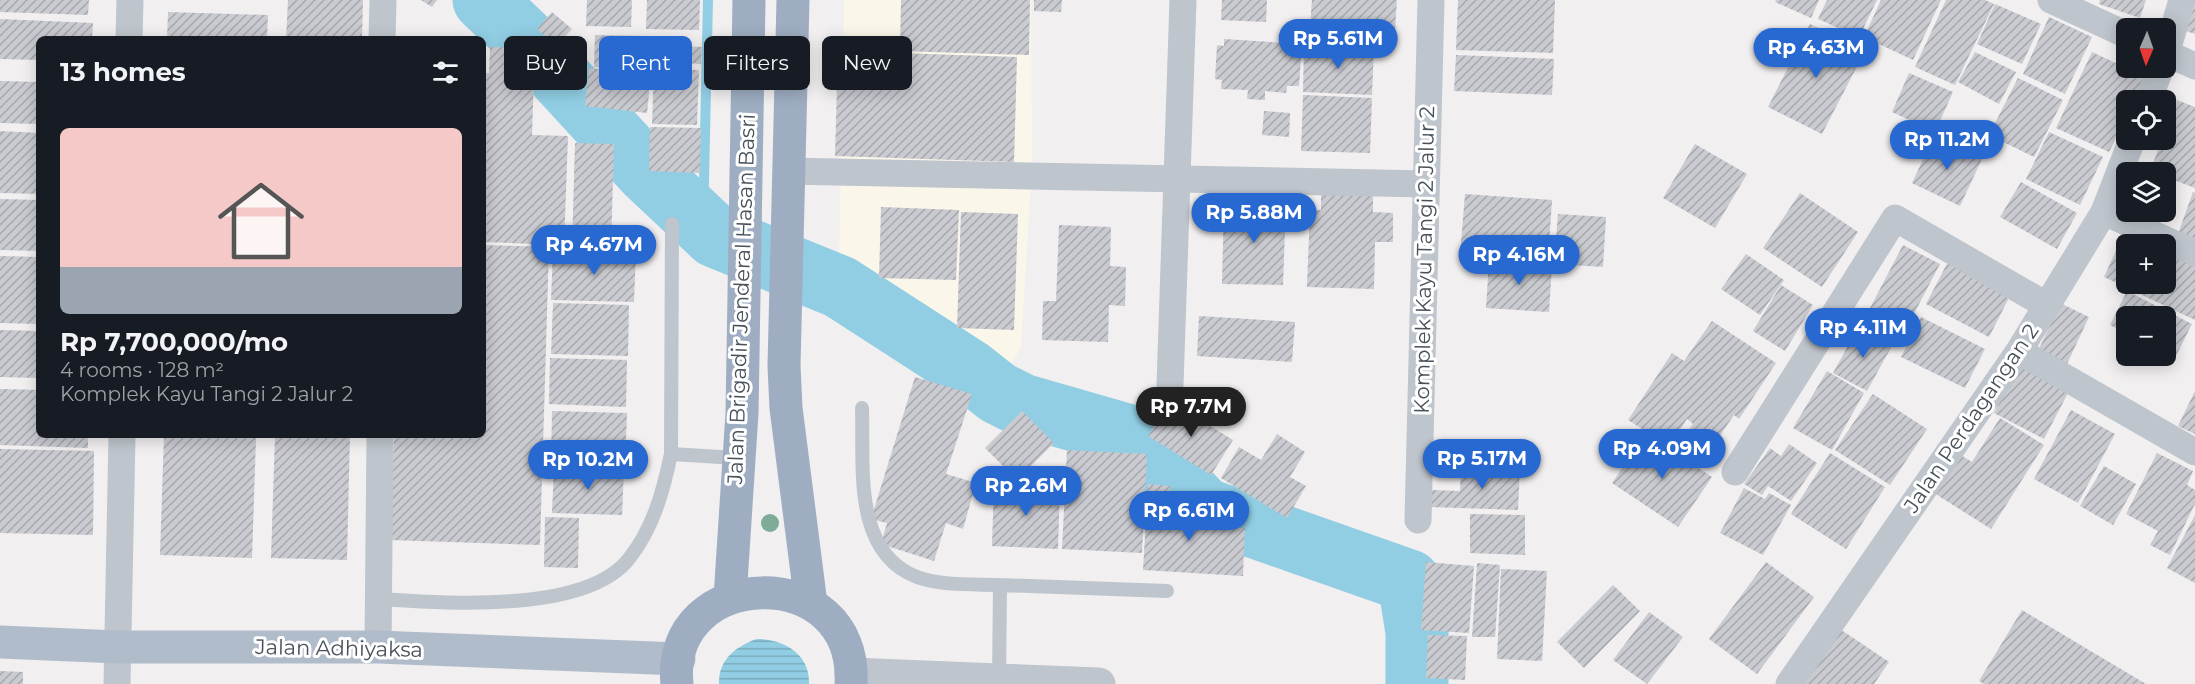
<!DOCTYPE html>
<meta charset="utf-8">
<style>
:root{--surface:#171b24;--page:#20242c;--text:#f1f3f6;--muted:#9ea1a6;--line:#363941;--accent:#2868d1}
body{margin:0;font-family:Montserrat,sans-serif;background:var(--page);color:var(--text);height:100vh;display:flex;flex-direction:column;font-size:22px;white-space:nowrap}
*{box-sizing:border-box;margin:0}
p{font-size:20px;color:var(--muted)}
.icon{flex:none;width:33px;height:33px;fill:none;stroke:currentColor;stroke-width:2;stroke-linecap:round;stroke-linejoin:round}
.map{position:relative;flex:1;overflow:hidden}
.sheet{position:absolute;left:36px;top:36px;width:450px;height:402px;display:flex;flex-direction:column;background:var(--surface);border-radius:9px;box-shadow:0 3px 15px #0003}
.sheet>*{flex:none}
.top-card{position:absolute;left:504px;top:36px;width:570px;height:54px;display:flex;gap:12px}
.needle{width:39px;rotate:182deg}
.controls{position:absolute;left:2116px;top:18px;display:grid;gap:12px}
.controls a{display:grid;place-items:center;width:60px;height:60px;border-radius:9px;background:var(--surface);box-shadow:0 3px 15px #0003;font-size:30px}
.price{position:absolute;translate:-50% -51px;padding:0 14px;border-radius:21px;background:var(--accent);color:#fff;font-size:20px;line-height:39px;filter:drop-shadow(0 2px 3px #0008)}
.price::after{content:'';position:absolute;left:50%;top:36px;width:18px;height:14px;margin-left:-9px;background:inherit;clip-path:polygon(0 0,100% 0,50% 100%)}
.price.current{background:#222;color:#fff}
ul{padding:0;list-style:none}
li{display:grid;align-content:center;gap:12px;height:318px;padding:0 24px}
li+li{border-top:2px solid var(--line)}
li span{display:grid;place-items:center;height:186px;border-radius:9px;color:#555}
li>.icon{margin-inline-start:auto}
span .icon{width:108px;height:108px;fill:#fffc;stroke-width:1}
li b{font-size:26px}
h2{display:flex;justify-content:space-between;align-items:center;height:72px;padding:0 24px;font-size:26px}
.tag{padding:0 21px;border-radius:9px;background:var(--surface);box-shadow:0 3px 15px #0003;font-size:21px;line-height:54px}
.tag.current{background:var(--accent);color:#fff}
.map>svg:first-child{display:block}
.commercial{fill:#faf6e9}
.water{fill:url(#water-rules)}
.lines{fill:none;stroke-linecap:round;stroke-linejoin:round}
.stream{stroke:#91cee4;stroke-width:10}
.river{stroke:#91cee4;stroke-width:63}
.building{fill:url(#building-hatch)}
.service{stroke:#bec5cc;stroke-width:14}
.minor{stroke:#bec5cc;stroke-width:27}
.tertiary{stroke:#bec5cc;stroke-width:33}
.primary{stroke:#b1bccb;stroke-width:33}
.trunk{stroke:#9eadc2;stroke-width:33}
.tree{fill:#7eac98}
.labels{text-anchor:middle;dominant-baseline:central;stroke-width:6;stroke-linejoin:round;paint-order:stroke}
.street-label{font-size:21px;fill:#48515a;stroke:#fff}
</style>
<div class="map">
<svg width="2195" height="684" viewBox="0 0 2195 684">
<defs>
<pattern id="water-rules" width="6" height="5" patternUnits="userSpaceOnUse" patternTransform="scale(1.5)"><rect width="6" height="5" fill="#91cee4"/><path d="M0 2.5h6" fill="none" stroke="#78aabc"/></pattern>
<pattern id="building-hatch" width="6" height="6" patternUnits="userSpaceOnUse" patternTransform="scale(1.5)"><rect width="6" height="6" fill="#c9cbd1"/><path d="M-1 1l2-2M0 6l6-6M5 7l2-2" fill="none" stroke="#a5a7ad"/></pattern>
</defs>
<rect width="100%" height="100%" fill="#f1efef"/>
<!-- commercial -->
<path class="commercial" d="M844,0H1031L1032,163L1021,347L1007,372L919,326L839,265Z"/>
<!-- water -->
<path class="water" d="M757,639C784,639 810,654 809,684H719C718,660 736,646 757,639Z"/>
<g class="lines">
<!-- stream -->
<path class="stream" d="M703,225L708,0"/>
<!-- river -->
<path class="river" d="M484,0L524,38L646,171L715,236L840,287L970,371L998,393L1022,405L1137,438L1204,509L1409,581L1417,632V684"/>
</g>
<!-- building -->
<path class="building" d="M0,0H89L88,15L0,12Z
M288,0H363L362,39H286Z
M421,0H437L432,7Z
M587,0H632L631,27L586,26Z
M647,0H700L699,30L646,29Z
M901,0H1030L1029,55L900,51Z
M1034,0H1062L1061,12L1034,11Z
M1222,0H1267L1266,22L1221,20Z
M1312,0H1397L1395,30L1310,26Z
M1458,0H1555L1553,53L1456,50Z
M1776,0H1819L1811,18L1775,2Z
M1827,0H1877L1859,37L1818,19Z
M1881,0H1941L1913,60L1864,37Z
M1946,0H1985L1994,4L1955,85L1915,67Z
M2100,0H2146L2140,18L2099,4Z
M1995,4L2041,24L2022,64L1977,44Z
M2195,4V34L2186,31Z
M168,12L268,15L267,39H167Z
M552,12L572,29L556,46L537,29Z
M2049,17L2092,37L2065,94L2023,74Z
M0,19L93,23L92,39H39V60L0,59Z
M1810,24L1865,51L1822,134L1768,107Z
M595,35L650,36L649,69L594,67Z
M1224,39L1302,44L1299,86H1287L1286,93L1265,91V100L1247,99L1248,90L1221,89L1222,80L1215,79L1217,45L1224,46Z
M657,45L702,47L701,64L656,61Z
M1304,45L1374,48L1372,95L1303,92Z
M490,47L528,48L527,75H534L532,135L568,136L564,245L483,242V73H489Z
M838,51L1017,57L1014,162L835,156Z
M1975,52L2016,72L1999,104L1958,82Z
M2092,52L2146,77L2134,100H2127V116L2109,152L2056,128Z
M1456,55L1554,59L1552,95L1454,91Z
M589,68L651,74L647,113L585,106Z
M654,69L699,70L697,125L652,124Z
M1909,73L1953,92L1935,132L1892,112Z
M2018,78L2063,100L2034,157L1989,135Z
M0,81L39,82V124L0,123Z
M1303,95L1372,98L1370,153L1301,151Z
M2177,100L2195,107V188L2166,177V172L2150,171L2162,140H2166V129Z
M1264,111L1290,113L1289,137L1262,135Z
M650,127L701,128L700,173L649,171Z
M0,131L39,133V194L0,193Z
M2049,132L2103,157L2080,205L2026,179Z
M1934,136L1982,159L1960,206L1912,183Z
M575,143L614,144L611,248L572,247Z
M1695,144L1747,174L1715,228L1663,198Z
M2021,182L2077,213L2057,249L2000,217Z
M2193,192L2195,193V250L2175,242Z
M1800,193L1858,232L1822,287L1763,248Z
M1321,194L1373,195V212L1393,213V242H1375L1374,289L1307,287L1310,210H1321Z
M1465,194L1552,200L1548,261L1460,255Z
M0,199L39,200V251L0,250Z
M1224,202L1286,204L1283,285L1222,284Z
M881,207L959,210L956,280L879,278Z
M961,212L1018,214L1014,330L957,328Z
M1558,214L1606,217L1603,267L1554,264Z
M1059,225L1111,227L1110,266L1126,267L1125,306L1109,305L1108,342L1042,340L1043,301H1056Z
M2125,231L2153,244H2127V284H2166V250L2195,264V320L2104,277Z
M483,245L549,247L540,545L390,540L394,435H483Z
M1903,245L1940,264L1907,327L1870,308Z
M553,250L636,252L634,302L551,300Z
M1746,254L1784,280L1760,315L1721,289Z
M0,256L39,257V324L0,323Z
M1951,256L2014,288L1989,337L1926,304Z
M1489,261L1552,265L1549,312L1486,308Z
M1781,285L1813,305L1785,351L1753,331Z
M2127,291L2192,324L2175,358L2166,354V316H2127V334L2110,325Z
M553,303L629,305L628,356L551,354Z
M2060,303L2089,317L2067,364L2038,351Z
M1199,316L1295,322L1292,362L1197,356Z
M1921,317L1985,349L1965,388L1901,357Z
M1712,321L1776,363L1739,419L1734,415L1717,440L1707,433L1698,447L1683,438L1693,424L1687,419L1669,446L1628,420L1672,353L1684,361Z
M1859,326L1893,344L1867,391L1833,373Z
M0,330L39,331V378L0,377Z
M550,358L627,360L626,407L549,404Z
M2019,363L2070,389L2044,439L1994,413Z
M1827,371L1864,393L1832,450L1793,428Z
M915,377L972,394L946,474L976,483L963,529L946,523L934,561L881,544L887,523L871,519Z
M0,389L39,390V435H88V448L0,445Z
M2195,391V434L2178,426Z
M1873,394L1927,429L1890,485L1835,450Z
M1170,401L1233,440L1211,475L1148,436Z
M2071,410L2115,434L2078,503L2034,479Z
M552,411L627,413L625,465L551,463Z
M1022,411L1054,443L1017,480L985,448Z
M2000,418L2044,445L1991,529L1934,493L1959,454L1972,462Z
M1646,433L1712,477L1678,527L1612,483Z
M1277,434L1305,452L1290,477L1306,486L1287,518L1221,478L1239,447L1261,460Z
M164,435L256,438L252,558L160,555Z
M275,435H350L347,560L271,558Z
M1789,444L1817,463L1791,501L1768,486L1762,495L1744,484L1770,448L1781,456Z
M0,449L94,451L93,535L0,533Z
M1067,450L1147,454L1142,553L1062,549Z
M1830,453L1885,487L1846,549L1791,514Z
M2157,453L2193,471L2187,485L2195,490V504L2170,555L2150,545L2158,531L2126,514Z
M1461,466L1520,468L1518,510L1431,507V490L1460,491Z
M2104,466L2136,484L2113,525L2080,506Z
M554,468L624,470L622,515L552,513Z
M1148,484L1170,486L1168,524L1245,528L1243,576L1143,570Z
M994,485L1060,487L1058,549L992,546Z
M1744,488L1765,499L1769,493L1791,505L1763,555L1720,533Z
M1470,514L1525,515V555L1470,553Z
M2195,515V583L2167,568Z
M545,517L579,518L578,568L544,567Z
M1426,562L1474,566L1469,633L1421,630Z
M1766,562L1814,597L1757,674L1709,639Z
M1477,563L1500,565L1495,637H1472Z
M1501,569L1547,571L1542,661L1497,659Z
M1613,585L1640,611L1584,668L1557,642Z
M2022,610L2146,684H1984L1979,681Z
M1649,612L1683,637L1647,684L1613,660Z
M1834,625L1889,662L1874,684H1793Z
M1428,635L1467,636L1465,680L1426,678Z
M0,671L23,672V684H0Z"/>
<g class="lines">
<!-- service -->
<path class="service" d="M672,224L671,454L737,458
M862,408C864,466 852,552 917,577C942,586 974,584 1000,585
M380,599C444,603 583,614 628,560C653,529 663,492 671,454
M999,682L1000,585L1167,591"/>
<!-- minor -->
<path class="minor" d="M2051,0L2127,35
M129,39L130,0
M382,39L383,0
M2166,53L2195,66
M2166,54L2182,0
M2148,100L2161,68
M787,171L1426,184
M2104,212L2195,253
M2019,351L2195,452
M1170,385L1183,0
M1735,472L1895,218L2046,305
M1418,520L1431,0
M378,647L380,435
M117,684L122,435
M1789,684L2019,351L2104,212L2132,140"/>
<!-- tertiary -->
<path class="tertiary" d="M851,674L1099,684"/>
<!-- primary -->
<path class="primary" d="M0,642L118,647H378L679,659"/>
<!-- trunk -->
<path class="trunk" d="M793,0L784,366L786,408L811,604
M730,598L742,413L749,0
M677,684C665,566 858,559 851,684"/>
</g>
<!-- trees -->
<circle class="tree" cx="770" cy="523" r="9"/>
<g class="labels">
<!-- street labels -->
<g class="street-label">
<text transform="translate(1424 260) rotate(-89)">Komplek Kayu Tangi 2 Jalur 2</text>
<text transform="translate(741 299) rotate(-88)">Jalan Brigadir Jenderal Hasan Basri</text>
<text transform="translate(1971 418) rotate(-56)">Jalan Perdagangan 2</text>
<text transform="translate(339 648) rotate(1)">Jalan Adhiyaksa</text>
</g>
</g>
</svg>
<div class="controls">
<a><svg class="needle" viewBox="-14 -14 28 28"><path d="M0-13l5 13h-10z" fill="#e53935"/><path d="M0 13l5-13h-10z" fill="#9ea1a6"/></svg></a>
<a><svg class="icon" aria-label="locate" viewBox="0 0 24 24"><circle cx="12" cy="12" r="6"/><path d="M12 2v4M12 18v4M2 12h4M18 12h4"/></svg></a>
<a><svg class="icon" aria-label="layers" viewBox="0 0 24 24"><path d="M12 4l9 5-9 5-9-5zM3 14l9 5 9-5"/></svg></a>
<a>+</a>
<a>−</a>
</div>
<b class="price" style="left:1338px;top:70px">Rp 5.61M</b>
<b class="price" style="left:1816px;top:79px">Rp 4.63M</b>
<b class="price" style="left:1947px;top:171px">Rp 11.2M</b>
<b class="price" style="left:1254px;top:244px">Rp 5.88M</b>
<b class="price" style="left:594px;top:276px">Rp 4.67M</b>
<b class="price" style="left:1519px;top:286px">Rp 4.16M</b>
<b class="price" style="left:1863px;top:359px">Rp 4.11M</b>
<b class="price current" style="left:1191px;top:438px">Rp 7.7M</b>
<b class="price" style="left:1662px;top:480px">Rp 4.09M</b>
<b class="price" style="left:1482px;top:490px">Rp 5.17M</b>
<b class="price" style="left:588px;top:491px">Rp 10.2M</b>
<b class="price" style="left:1026px;top:517px">Rp 2.6M</b>
<b class="price" style="left:1189px;top:542px">Rp 6.61M</b>
<div class="top-card">
<a class="tag">Buy</a>
<a class="tag current">Rent</a>
<a class="tag">Filters</a>
<a class="tag">New</a>
</div>
<section class="sheet">
<h2>13 homes<svg class="icon" aria-label="filters" viewBox="0 0 24 24"><path d="M4 7h16M4 17h16"/><circle cx="9" cy="7" r="2"/><circle cx="15" cy="17" r="2"/></svg></h2>
<ul>
<li><span style="background:linear-gradient(#f6c9c9 75%,#9aa5b1 0)"><svg class="icon" aria-label="home" viewBox="0 0 24 24"><path d="M3 11l9-7 9 7M6 9v11h12V9"/></svg></span><div><b>Rp 7,700,000/mo</b><p>4 rooms · 128 m²</p><p>Komplek Kayu Tangi 2 Jalur 2</p></div></li>
</ul>
</section>
</div>
